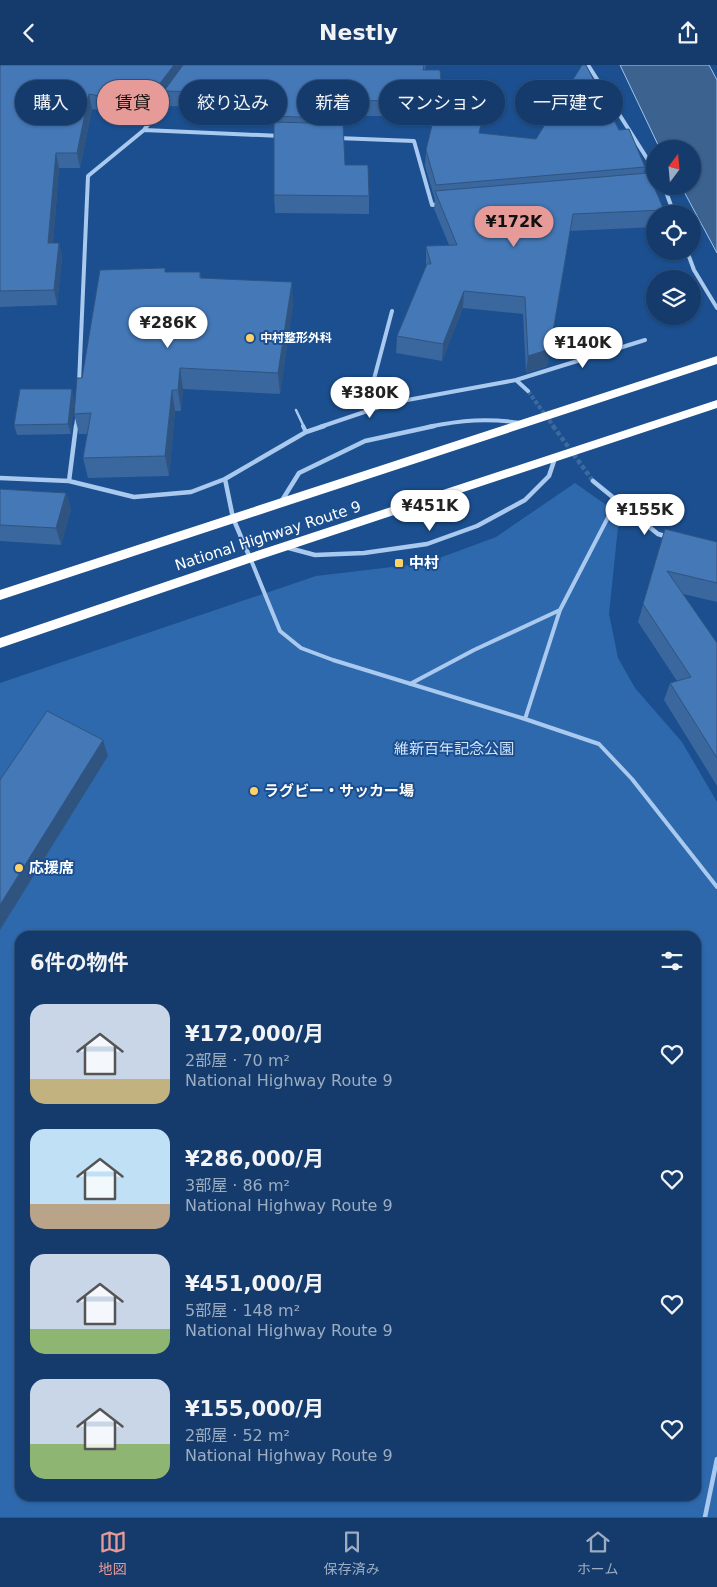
<!DOCTYPE html>
<html lang="ja">
<meta charset="utf-8">
<style>
:root{--surface:#143b6b;--page:#214673;--text:#f1f3f6;--muted:#9dadc1;--line:#33557e;--accent:#e69b98}
body{margin:0;font-family:"DejaVu Sans","Noto Sans JP",sans-serif;background:var(--page);color:var(--text);height:100vh;display:flex;flex-direction:column;font-size:19px;white-space:nowrap}
*{box-sizing:border-box;margin:0}
p{font-size:16px;color:var(--muted)}
.icon{flex:none;width:28px;height:28px;fill:none;stroke:currentColor;stroke-width:2;stroke-linecap:round;stroke-linejoin:round}
.map{position:relative;flex:1;overflow:hidden}
.panel{position:absolute;left:15px;top:866px;width:686px;height:570px;display:flex;flex-direction:column;background:var(--surface);border-radius:15px;box-shadow:0 1px 4px #0004,0 0 0 1px var(--line)}
.panel>*{flex:none}
.hud{position:absolute;left:15px;top:15px;width:688px;height:45px;display:flex;gap:10px}
.needle{width:32px;rotate:16deg}
.tools{position:absolute;left:646px;top:75px;display:grid;gap:10px}
.tools a{display:grid;place-items:center;width:55px;height:55px;border-radius:50%;background:var(--surface);box-shadow:0 1px 4px #0004,0 0 0 1px var(--line);font-size:25px}
.price{position:absolute;translate:-50% -42px;padding:0 11px;border-radius:18px;background:#fff;color:#222;font-size:16px;line-height:32px;filter:drop-shadow(0 1px 2px #0008)}
.price::after{content:'';position:absolute;left:50%;top:30px;width:15px;height:11px;margin-left:-8px;background:inherit;clip-path:polygon(0 0,100% 0,50% 100%)}
.price.on{background:var(--accent);color:#111}
ul{padding:0;list-style:none}
li{display:flex;align-items:center;gap:15px;height:125px;padding:0 15px}
li span{display:grid;place-items:center;flex:none;width:140px;height:100px;border-radius:15px;color:#555}
li>.icon{margin-inline-start:auto}
span .icon{width:60px;height:60px;fill:#fffc;stroke-width:1}
li b{font-size:21px}
h2{display:flex;justify-content:space-between;align-items:center;height:60px;padding:0 15px;font-size:21px}
.pill{padding:0 18px;border-radius:22px;background:var(--surface);box-shadow:0 1px 4px #0004,0 0 0 1px var(--line);font-size:18px;line-height:45px}
.pill.on{background:var(--accent);color:#111}
header{display:flex;justify-content:space-between;align-items:center;height:65px;padding:0 15px;background:var(--surface);font-size:22px;font-weight:700}
.tab-bar{display:flex;justify-content:space-around;align-items:center;height:70px;border-top:1px solid var(--line);background:var(--surface);font-size:14px;color:var(--muted)}
.tab-bar a{display:grid;justify-items:center;gap:2px}
.tab-bar .on{color:var(--accent)}
.map>svg:first-child{display:block}
.green{fill:#2e69ad;fill-rule:evenodd}
.water{fill:#3c6290;stroke:#9cc4f0}
.lines{fill:none;stroke-linecap:round;stroke-linejoin:round}
.street-tunnel-far1{stroke:#3d69a0;stroke-width:4;stroke-dasharray:4 2;stroke-linecap:butt}
.street-tunnel{stroke:#3d69a0;stroke-width:4.5;stroke-dasharray:4.5 2.5;stroke-linecap:butt}
.lane-far2{stroke:#a9c9ee;stroke-width:2.5}
.lane-far1{stroke:#a9c9ee;stroke-width:4}
.lane{stroke:#a9c9ee;stroke-width:4.5}
.street-far1{stroke:#a9c9ee;stroke-width:4}
.street{stroke:#a9c9ee;stroke-width:4.5}
.highway{fill:#fff;fill-rule:evenodd}
.wall{fill:#3a679d}
.shaded-wall{fill:#305480}
.building{fill:#4478b7;stroke:#305480}
.poi-dot{fill:#ffd166;stroke:#1b4f8f;stroke-width:2}
.labels{text-anchor:middle;dominant-baseline:central;stroke-width:4;stroke-linejoin:round;paint-order:stroke}
.far-poi-label{font-size:12px;font-weight:bold;fill:#fff;stroke:#1b4f8f;text-anchor:start}
.street-label{font-size:15px;fill:#fff;stroke:#1b4f8f}
.poi-label{font-size:15px;font-weight:bold;fill:#fff;stroke:#1b4f8f;text-anchor:start}
.park-label{font-size:15px;fill:#cfe3fa;stroke:#1b4f8f}
</style>
<header><svg class="icon" aria-label="back" viewBox="0 0 24 24"><path d="M15 5l-7 7 7 7"/></svg>Nestly<svg class="icon" aria-label="share" viewBox="0 0 24 24"><path d="M12 15V3M7 8l5-5 5 5M5 13v7h14v-7"/></svg></header>
<div class="map">
<svg width="717" height="1452" viewBox="0 0 717 1452">
<rect width="100%" height="100%" fill="#1b4f8f"/>
<!-- green -->
<path class="green" d="M575,418L629,456L618,462L609,549L618,593L635,623L682,677L717,737V1452H0V618L316,511L426,498L496,472ZM20,871H696V1431H20Z"/>
<!-- water -->
<path class="water" d="M620,0H709L717,15V188L681,121H692V84H660Z"/>
<g class="lines">
<!-- street-tunnel-far1 -->
<path class="street-tunnel-far1" d="M528,326L554,362"/>
<!-- street-tunnel -->
<path class="street-tunnel" d="M553,361L593,416"/>
<!-- lane-far2 -->
<path class="lane-far2" d="M296,345L304,362"/>
<!-- lane-far1 -->
<path class="lane-far1" d="M303,361L306,367
M251,495L280,566L301,583L333,595L525,654L599,679L632,714L717,822
M410,619L474,585L560,545
M525,654L560,545L617,435"/>
<!-- lane -->
<path class="lane" d="M705,1452L717,1394"/>
<!-- street-far1 -->
<path class="street-far1" d="M588,0L655,106
M144,65L281,71
M337,73L414,76L432,140L441,139
M664,121L674,149
M687,186L694,205L717,243
M516,315L645,275
M79,318L88,111L144,65L169,31
M370,345V329L392,246
M76,362L77,354
M320,362L391,338L516,315L528,326
M428,362C462,355 487,353 521,358"/>
<!-- street -->
<path class="street" d="M76,361L69,416L134,432L191,427L225,414L233,453L250,493
M0,413L69,416
M225,414L306,367L324,361
M593,416L658,469L668,472
M281,437L299,408L365,376L434,361
M285,482L315,490L364,488L427,479L477,461L525,435L549,411L555,393"/>
<!-- highway -->
<path class="highway" d="M717,291V299L0,535V525Z
M717,335V343L255,496L0,583V573L245,490Z"/>
</g>
<!-- wall -->
<path class="wall" d="M0,0H426L425,5L443,35V51H342L345,100L369,131V149L275,148L274,130L275,56H264L263,44L166,41L165,30L157,40H153L143,54L92,44L80,103H59L53,178H59L62,193L57,240L0,242Z
M619,65L645,102L644,109L664,145L663,149H655V162L570,166L547,301L526,308L523,249L463,243L442,296L396,288L397,271L426,202V181L449,180L434,144L435,135L425,101L426,85L480,68L536,74Z
M165,203V207H200L201,213L293,238L280,329L183,324L181,346H175L169,411L88,413L83,393L87,369H79L74,349L82,313Z
M72,324L74,334L71,369L17,370L14,360Z
M0,424L66,428L71,444L61,480L0,476Z
M665,464L717,477V537L683,529L717,578V721L664,635L670,618L677,616L638,557Z"/>
<!-- shaded-wall -->
<path class="shaded-wall" d="M174,0H187L164,26L165,30L157,40L155,25Z
M151,25L153,40L143,54L141,39Z
M89,29L92,44L80,103L77,88Z
M56,88L59,103L52,194L48,178Z
M570,166L547,301L526,308L528,291Z
M59,178L62,193L57,240L54,225Z
M292,217L293,238L280,329L278,308Z
M464,226L463,243L442,296L443,279Z
M180,303L183,324L181,346L178,325Z
M72,324L74,334L71,369L68,359Z
M172,325L175,346L169,411L165,391Z
M66,428L71,444L61,480L56,463Z
M103,675L108,691L0,865V840Z"/>
<!-- building -->
<path class="building" d="M0,0H174L155,25H151L141,39L89,29L77,88H56L48,178H59L54,225L0,226Z
M183,0H424L423,5H440L443,35L342,36L343,54L274,51L275,41H263L265,29L164,26Z
M582,0H586L619,65L629,64L645,102L436,120L426,85L434,52L481,59L479,68L536,74Z
M274,57L343,59L345,100H368L369,131L274,130Z
M648,108L664,145L573,149L550,284L528,291L525,232L464,226L443,279L397,271L427,199H431L426,181L457,180L435,126Z
M165,203V207H200V213L292,217L278,308L180,303L178,325H172L165,391L83,393L91,348L74,349L77,313H82L100,205Z
M20,324H72L68,359L14,360Z
M0,424L66,428L56,463L0,460Z
M665,464L717,477V518L667,506L717,578V693L670,618L691,612L643,539Z
M47,646L103,675L0,840V715Z"/>
<!-- markers -->
<g class="poi-dot">
<circle cx="250" cy="273" r="5"/>
<rect x="394" y="493" width="10" height="10" rx="2.5"/>
<circle cx="254" cy="726" r="5"/>
<circle cx="19" cy="803" r="5"/>
</g>
<g class="labels">
<!-- far-poi labels -->
<g class="far-poi-label">
<text x="260" y="273">中村整形外科</text>
</g>
<!-- street labels -->
<g class="street-label">
<text transform="translate(268 471) rotate(-18)">National Highway Route 9</text>
</g>
<!-- poi labels -->
<g class="poi-label">
<text x="409" y="498">中村</text>
<text x="264" y="726">ラグビー・サッカー場</text>
<text x="29" y="803">応援席</text>
</g>
<!-- park labels -->
<g class="park-label">
<text x="454" y="684">維新百年記念公園</text>
</g>
</g>
</svg>
<div class="tools">
<a><svg class="needle" viewBox="-14 -14 28 28"><path d="M0-13l5 13h-10z" fill="#e53935"/><path d="M0 13l5-13h-10z" fill="#9dadc1"/></svg></a>
<a><svg class="icon" aria-label="locate" viewBox="0 0 24 24"><circle cx="12" cy="12" r="6"/><path d="M12 2v4M12 18v4M2 12h4M18 12h4"/></svg></a>
<a><svg class="icon" aria-label="layers" viewBox="0 0 24 24"><path d="M12 4l9 5-9 5-9-5zM3 14l9 5 9-5"/></svg></a>
</div>
<b class="price on" style="left:514px;top:183px">¥172K</b>
<b class="price" style="left:168px;top:284px">¥286K</b>
<b class="price" style="left:583px;top:304px">¥140K</b>
<b class="price" style="left:370px;top:354px">¥380K</b>
<b class="price" style="left:430px;top:467px">¥451K</b>
<b class="price" style="left:645px;top:471px">¥155K</b>
<div class="hud">
<a class="pill">購入</a>
<a class="pill on">賃貸</a>
<a class="pill">絞り込み</a>
<a class="pill">新着</a>
<a class="pill">マンション</a>
<a class="pill">一戸建て</a>
</div>
<section class="panel">
<h2>6件の物件<svg class="icon" aria-label="filters" viewBox="0 0 24 24"><path d="M4 7h16M4 17h16"/><circle cx="9" cy="7" r="2"/><circle cx="15" cy="17" r="2"/></svg></h2>
<ul>
<li><span style="background:linear-gradient(#c9d6e8 75%,#c2b280 0)"><svg class="icon" aria-label="home" viewBox="0 0 24 24"><path d="M3 11l9-7 9 7M6 9v11h12V9"/></svg></span><div><b>¥172,000/月</b><p>2部屋 · 70 m²</p><p>National Highway Route 9</p></div><svg class="icon" aria-label="heart" viewBox="0 0 24 24"><path d="M12 20l-8-8c-3-5 5-10 8-4 3-6 11-1 8 4z"/></svg></li>
<li><span style="background:linear-gradient(#bfe0f5 75%,#b9a48a 0)"><svg class="icon" aria-label="home" viewBox="0 0 24 24"><path d="M3 11l9-7 9 7M6 9v11h12V9"/></svg></span><div><b>¥286,000/月</b><p>3部屋 · 86 m²</p><p>National Highway Route 9</p></div><svg class="icon" aria-label="heart" viewBox="0 0 24 24"><path d="M12 20l-8-8c-3-5 5-10 8-4 3-6 11-1 8 4z"/></svg></li>
<li><span style="background:linear-gradient(#c9d6e8 75%,#8fb573 0)"><svg class="icon" aria-label="home" viewBox="0 0 24 24"><path d="M3 11l9-7 9 7M6 9v11h12V9"/></svg></span><div><b>¥451,000/月</b><p>5部屋 · 148 m²</p><p>National Highway Route 9</p></div><svg class="icon" aria-label="heart" viewBox="0 0 24 24"><path d="M12 20l-8-8c-3-5 5-10 8-4 3-6 11-1 8 4z"/></svg></li>
<li><span style="background:linear-gradient(#c9d6e8 65%,#8fb573 0)"><svg class="icon" aria-label="home" viewBox="0 0 24 24"><path d="M3 11l9-7 9 7M6 9v11h12V9"/></svg></span><div><b>¥155,000/月</b><p>2部屋 · 52 m²</p><p>National Highway Route 9</p></div><svg class="icon" aria-label="heart" viewBox="0 0 24 24"><path d="M12 20l-8-8c-3-5 5-10 8-4 3-6 11-1 8 4z"/></svg></li>
</ul>
</section>
</div>
<nav class="tab-bar">
<a class="on"><svg class="icon" aria-label="map" viewBox="0 0 24 24"><path d="M3 6l6-2 6 2 6-2v14l-6 2-6-2-6 2zM9 4v14M15 6v14"/></svg>地図</a>
<a><svg class="icon" aria-label="saved" viewBox="0 0 24 24"><path d="M7 4h10v16l-5-4-5 4z"/></svg>保存済み</a>
<a><svg class="icon" aria-label="home" viewBox="0 0 24 24"><path d="M3 11l9-7 9 7M6 9v11h12V9"/></svg>ホーム</a>
</nav>
